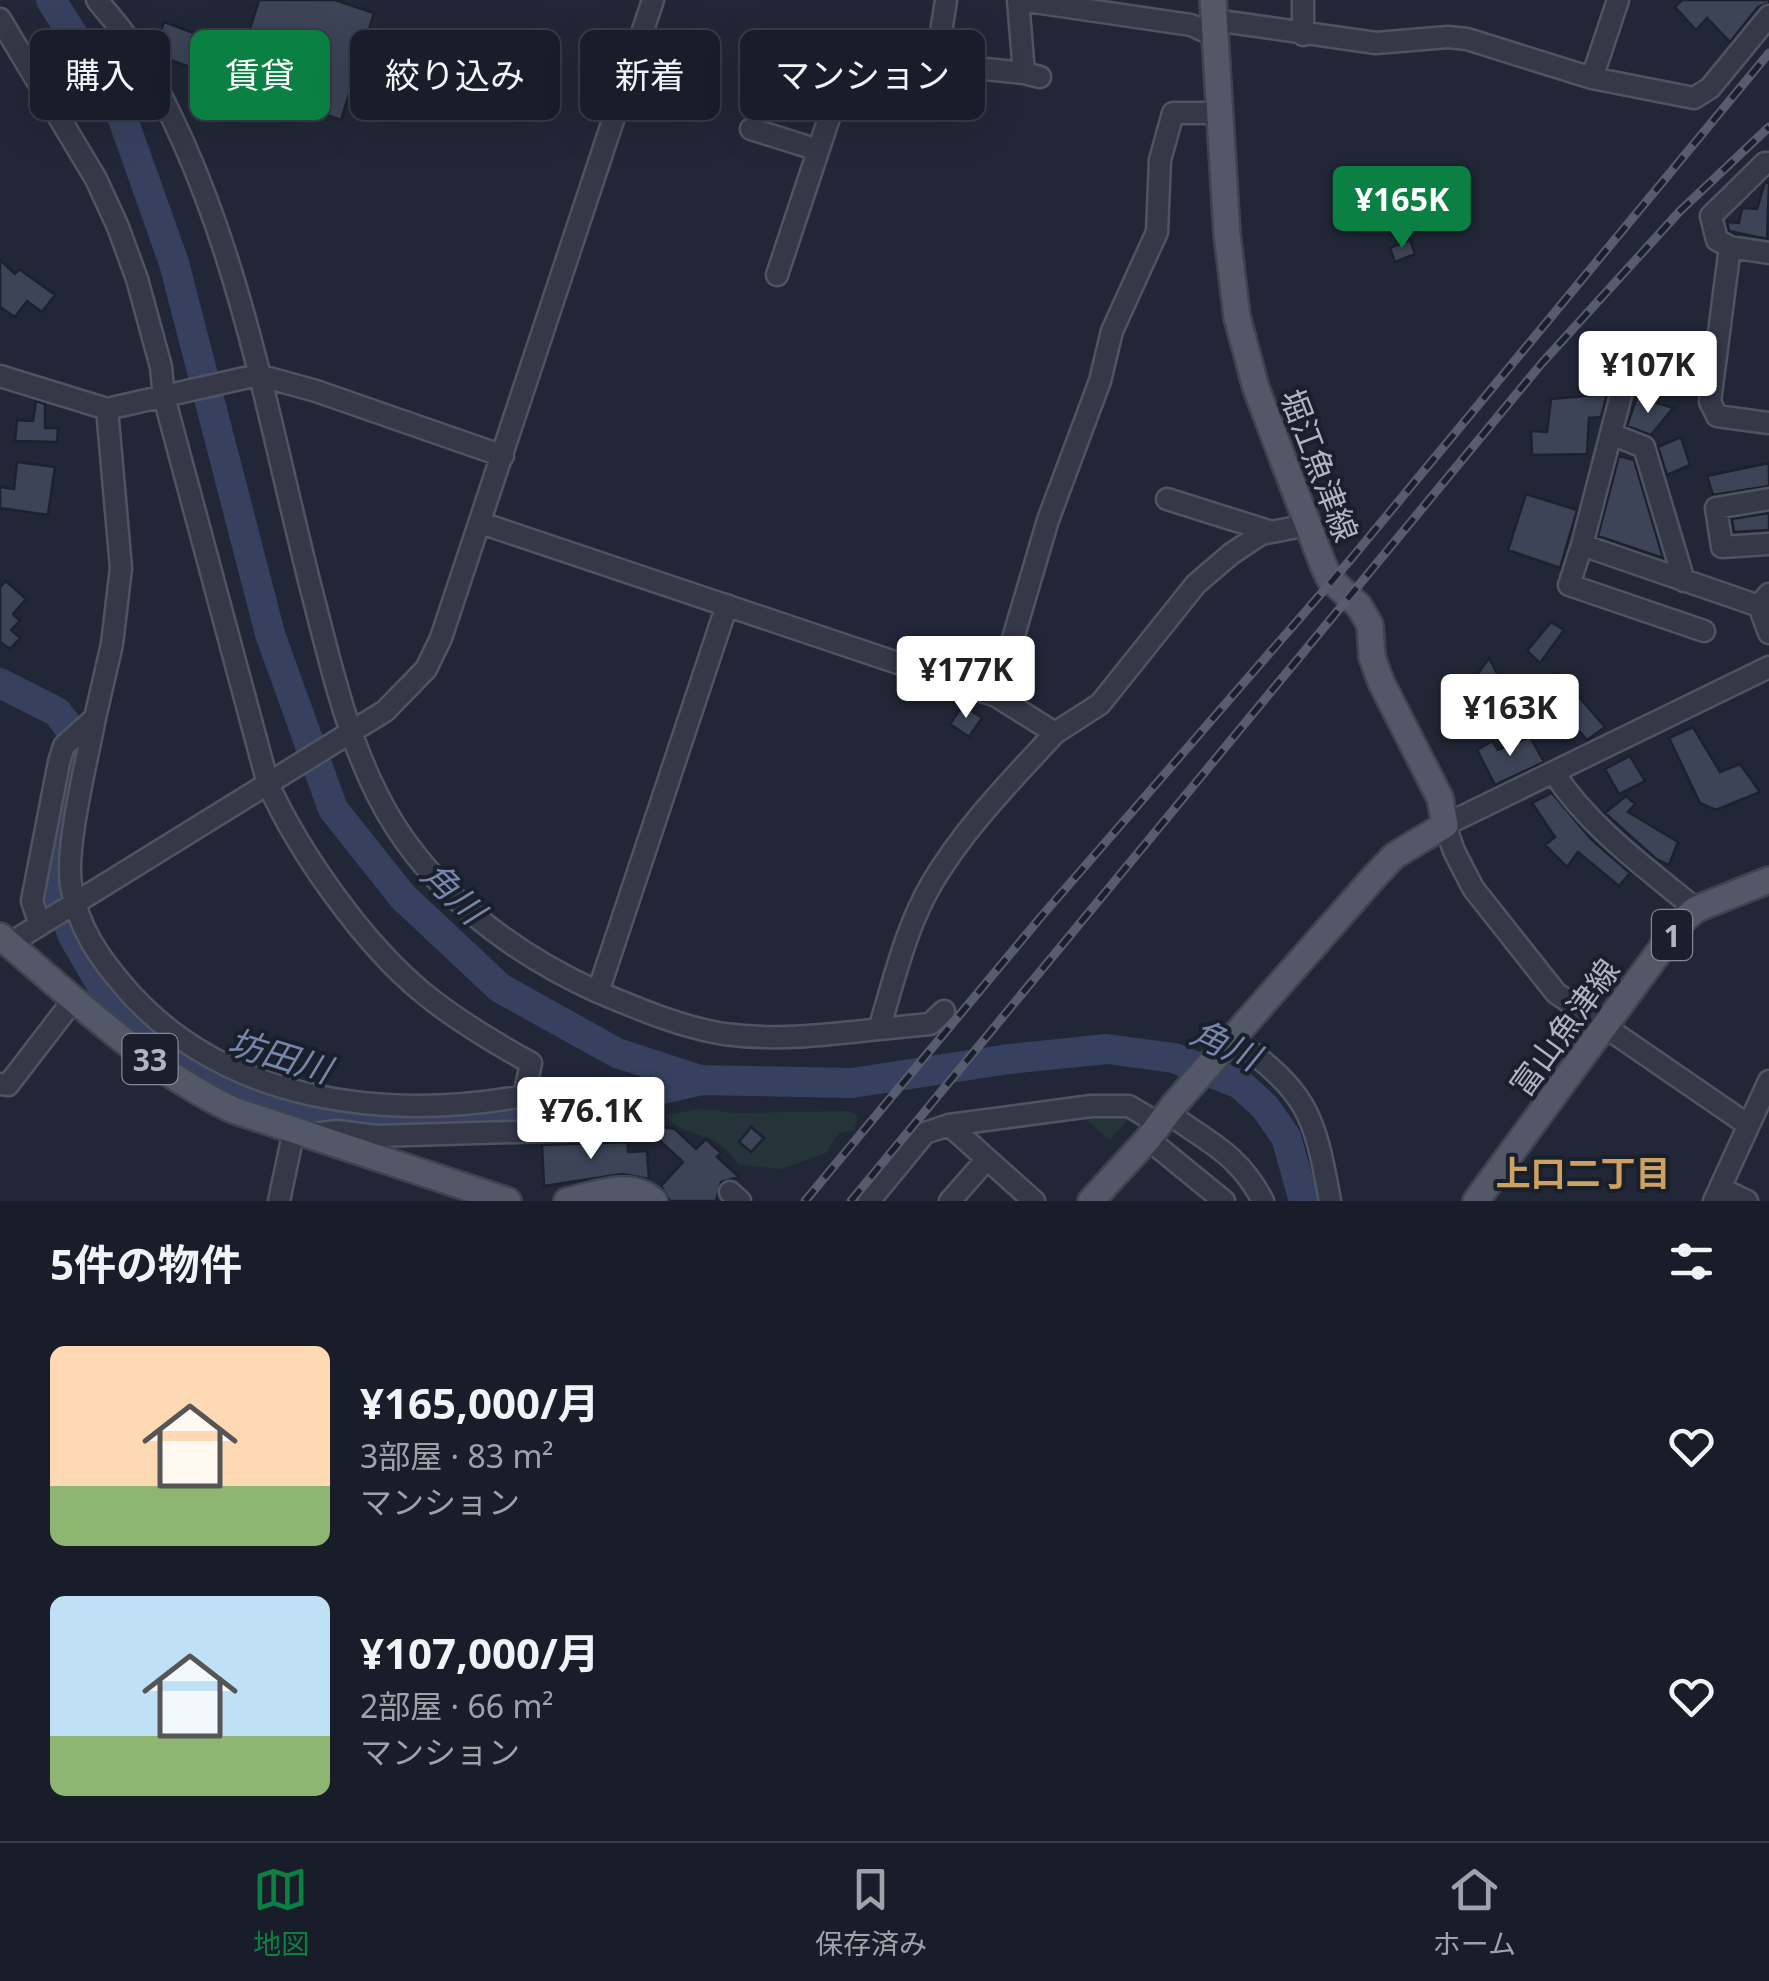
<!DOCTYPE html>
<html lang="ja">
<meta charset="utf-8">
<style>
:root{--surface:#191d29;--page:#262a35;--text:#f1f3f6;--muted:#9fa2a8;--line:#373b46;--accent:#0b8043}
body{margin:0;font-family:"Noto Sans","Noto Sans JP",sans-serif;background:var(--page);color:var(--text);height:100vh;display:flex;flex-direction:column;font-size:38px;white-space:nowrap}
*{box-sizing:border-box;margin:0}
p{font-size:32px;color:var(--muted)}
.icon{flex:none;width:55px;height:55px;fill:none;stroke:currentColor;stroke-width:2;stroke-linecap:round;stroke-linejoin:round}
.map{position:relative;height:1201px;overflow:hidden}
.sheet{display:flex;flex-direction:column;background:var(--surface);flex:1}
.sheet>*{flex:none}
.banner{position:absolute;left:30px;top:30px;width:1000px;height:90px;display:flex;gap:20px}
.price{position:absolute;translate:-50% -85px;padding:0 22px;border-radius:10px;background:#fff;color:#222;font-size:32px;line-height:65px;filter:drop-shadow(0 2px 5px #0008)}
.price::after{content:'';position:absolute;left:50%;top:60px;width:30px;height:22px;margin-left:-15px;background:inherit;clip-path:polygon(0 0,100% 0,50% 100%)}
.price.selected{background:var(--accent);color:#fff}
ul{padding:0;list-style:none}
li{display:flex;align-items:center;gap:30px;height:250px;padding:0 50px}
li span{display:grid;place-items:center;flex:none;width:280px;height:200px;border-radius:15px;color:#555}
li>.icon{margin-inline-start:auto}
span .icon{width:120px;height:120px;fill:#fffc;stroke-width:1}
li b{font-size:42px}
h2{display:flex;justify-content:space-between;align-items:center;height:120px;padding:0 50px;font-size:42px}
.tag{padding:0 35px;border-radius:15px;background:var(--surface);box-shadow:0 10px 40px #0002,0 0 0 2px var(--line);font-size:35px;line-height:90px}
.tag.selected{background:var(--accent);color:#fff}
.tabs{display:flex;justify-content:space-around;align-items:center;height:140px;border-top:2px solid var(--line);background:var(--surface);font-size:28px;color:var(--muted)}
.tabs a{display:grid;justify-items:center;gap:5px}
.tabs .selected{color:var(--accent)}
.map>svg:first-child{display:block}
.green{fill:#243439}
.lines{fill:none;stroke-linecap:round;stroke-linejoin:round}
.river{stroke:#37415f;stroke-width:30}
.building{fill:#3d4457;stroke:#1c212e;stroke-width:2.5}
.minor-casing{stroke:#4f5462;stroke-width:25}
.major-casing{stroke:#3e4351;stroke-width:30}
.minor{stroke:#353947;stroke-width:20}
.major{stroke:#525867;stroke-width:25}
.rail-casing{stroke:#575d6e;stroke-width:9}
.rail{stroke:#1a1f2c;stroke-width:5;stroke-dasharray:15;stroke-linecap:butt}
.labels{text-anchor:middle;dominant-baseline:central;stroke-width:8;stroke-linejoin:round;paint-order:stroke}
.shield{fill:#1a1f2c;stroke:#828796;stroke-width:2.5}
.shield-label{font-size:30px;font-weight:bold;fill:#afb4c4}
.street-label{font-size:32px;fill:#afb4c4;stroke:#1a1f2c}
.water-label{font-size:35px;font-style:italic;fill:#7886ab;stroke:#1a1f2c}
.neighbourhood-label{font-size:35px;font-weight:bold;fill:#cea160;stroke:#1a1f2c}
</style>
<div class="map">
<svg width="1769" height="1201" viewBox="0 0 1769 1201">
<rect width="100%" height="100%" fill="#212737"/>
<!-- green -->
<path class="green" d="M700,1109L737,1113L850,1111L858,1116L854,1130L839,1133L826,1153L781,1169L739,1165C731,1154 720,1142 708,1138C689,1131 679,1131 665,1115Z
M1073,1109H1137L1110,1140Z"/>
<g class="lines">
<!-- river -->
<path class="river" d="M51,0L119,108L174,263L270,634L333,809L403,897L500,988L617,1053L700,1080L852,1083L1009,1059L1107,1049L1174,1058L1240,1084L1265,1107L1286,1137L1304,1201
M0,683L57,712L76,737V758L56,869L57,894L73,936L101,984L139,1023L210,1076L276,1098L360,1119L532,1110L635,1095L697,1081"/>
</g>
<!-- building -->
<path class="building" d="M259,0H335L374,13L341,120L153,54L164,22L243,51Z
M1682,0H1769V3L1758,7L1730,42L1707,18L1696,30L1675,7Z
M1765,182L1769,183L1767,239L1729,231L1727,222L1739,223L1742,208L1757,209Z
M1410,240L1415,254L1395,262L1390,248Z
M0,260L15,274L19,269L55,295L42,312L27,301L15,317L0,307Z
M1607,394L1601,417L1589,418L1587,454L1532,455L1531,431L1547,432L1551,399Z
M1637,397L1673,408L1651,435L1627,426Z
M36,401L45,404V428H58L57,442L15,441L17,420L33,421Z
M1681,437L1690,465L1667,475L1658,447Z
M1619,456L1634,460L1663,558L1598,536Z
M17,462L55,467L48,515L0,508V487L14,489Z
M1769,463V486L1713,495L1707,476Z
M1526,494L1577,510L1560,568L1508,550Z
M1769,513V530L1734,532L1732,519Z
M6,581L26,599L13,614L20,621L11,630L20,638L10,649L0,642V587Z
M1551,622L1564,630L1540,663L1527,651Z
M1489,658L1502,683L1484,705L1466,690Z
M1558,673L1605,727L1587,740L1580,732L1565,742L1529,697Z
M963,705L982,718L969,737L950,724Z
M1693,727L1720,772L1740,764L1760,792L1716,810L1700,803L1669,738Z
M1530,737L1544,762L1495,785L1477,750L1492,741L1498,750Z
M1630,756L1645,781L1619,794L1605,769Z
M1552,793L1591,839L1630,873L1619,886L1578,852L1567,867L1545,845L1555,837L1532,803Z
M1626,796L1635,804L1628,812L1678,842L1669,865L1655,858L1605,813Z
M664,1127L675,1129L696,1149L706,1139L721,1153L717,1157L739,1177L721,1182L716,1201H670L661,1186L683,1162L658,1139Z
M751,1127L764,1138L751,1152L739,1142Z
M628,1142V1152L647,1151L649,1179L622,1174L544,1186L542,1145Z"/>
<g class="lines">
<defs>
<path id="minor" d="M97,0C109,15 124,31 134,48C236,213 266,415 314,600C331,666 346,732 377,794C422,885 507,951 598,992
M1018,0L1024,73L1040,77
M1020,0L1191,25L1215,36
M1303,0V35
M0,19L96,179L118,227L137,279L161,367L164,397L268,784C300,854 363,943 422,992C456,1020 493,1042 531,1063L524,1096C384,1121 227,1102 128,991C99,958 78,928 71,885C65,846 87,761 95,718
M1214,20L1376,43L1448,37L1467,39L1592,78L1694,98L1710,88L1769,16
M936,64L1024,73
M1592,78L1618,0
M751,129L818,150
M1769,163H1765L1711,216L1717,240L1730,247L1710,402L1717,416L1769,423
M1730,247L1769,253
M777,275L834,103L923,82L936,64L946,0
M0,376L107,409L258,375L316,391L503,456
M1621,395L1582,545L1759,606
M1611,434L1644,447L1684,581
M1167,499L1272,532
M1769,499L1716,508L1722,547L1769,544
M481,523L996,696L1055,733L1100,704L1196,584L1231,554L1261,534L1308,525
M1582,545L1569,585L1704,631
M1769,594L1759,606L1769,633
M727,605L598,992C639,1009 680,1027 724,1034C776,1041 827,1035 879,1029
M996,696L1048,520L1100,381L1112,331L1157,232L1160,160L1173,113H1219
M1554,773C1589,827 1646,868 1696,909
M40,925L32,901L59,762L64,746L95,718L112,644L121,568L107,409
M9,944L385,711L426,669L441,638L653,0
M944,1011L930,1024L879,1029C894,980 906,927 932,883C965,827 1011,781 1055,733
M1233,1038C1307,1093 1314,1111 1330,1201
M0,1084L8,1085L75,998
M1168,1113C1209,1143 1238,1153 1263,1201
M949,1125L1034,1201
M1748,1125L1556,993L1473,888L1454,851L1445,825L1769,667
M313,1134L337,1131L376,1136L650,1128
M1148,1139L1224,1201
M1720,1188L1747,1201
M730,1192L740,1201
M279,1201L294,1130
M869,1201L925,1133L949,1125L1091,1106H1129L1159,1124
M950,1201L987,1159
M1714,1201L1769,1081"/>
<path id="major" d="M0,936C73,998 147,1069 233,1110L508,1201
M567,1201C596,1195 630,1179 654,1201
M1091,1201L1148,1139L1173,1106L1375,876L1394,856L1445,825L1440,798L1381,682L1372,657L1370,625L1359,606L1329,578L1322,562L1256,388L1237,317L1227,234L1213,0
M1476,1201L1681,922L1696,909L1769,880"/>
</defs>
<!-- minor casing -->
<use href="#minor" class="minor-casing"/>
<!-- major casing -->
<use href="#major" class="major-casing"/>
<!-- minor -->
<use href="#minor" class="minor"/>
<!-- major -->
<use href="#major" class="major"/>
<defs>
<path id="rail" d="M805,1201L1040,918L1351,559L1769,53
M851,1201L1542,363L1680,211L1769,127"/>
</defs>
<!-- rail casing -->
<use href="#rail" class="rail-casing"/>
<!-- rail -->
<use href="#rail" class="rail"/>
</g>
<g class="labels">
<!-- shield labels -->
<g class="shield">
<rect x="1652" y="910" width="40" height="50" rx="8"/>
<rect x="122.5" y="1034" width="55" height="50" rx="8"/>
</g>
<g class="shield-label">
<text x="1672" y="935">1</text>
<text x="150" y="1059">33</text>
</g>
<!-- street labels -->
<g class="street-label">
<text transform="translate(1320 465) rotate(69)">堀江魚津線</text>
<text transform="translate(1564 1027) rotate(-54)">富山魚津線</text>
</g>
<!-- water labels -->
<g class="water-label">
<text transform="translate(454 892) rotate(44)">角川</text>
<text transform="translate(1226 1044) rotate(25)">角川</text>
<text transform="translate(280 1055) rotate(17)">坊田川</text>
</g>
<!-- neighbourhood labels -->
<g class="neighbourhood-label">
<text x="1583" y="1172">上口二丁目</text>
</g>
</g>
</svg>
<b class="price selected" style="left:1402px;top:251px">¥165K</b>
<b class="price" style="left:1648px;top:416px">¥107K</b>
<b class="price" style="left:966px;top:721px">¥177K</b>
<b class="price" style="left:1510px;top:759px">¥163K</b>
<b class="price" style="left:591px;top:1162px">¥76.1K</b>
<div class="banner">
<a class="tag">購入</a>
<a class="tag selected">賃貸</a>
<a class="tag">絞り込み</a>
<a class="tag">新着</a>
<a class="tag">マンション</a>
</div>
</div>
<section class="sheet">
<h2>5件の物件<svg class="icon" aria-label="filters" viewBox="0 0 24 24"><path d="M4 7h16M4 17h16"/><circle cx="9" cy="7" r="2"/><circle cx="15" cy="17" r="2"/></svg></h2>
<ul>
<li><span style="background:linear-gradient(#ffd9b3 70%,#8fb573 0)"><svg class="icon" aria-label="home" viewBox="0 0 24 24"><path d="M3 11l9-7 9 7M6 9v11h12V9"/></svg></span><div><b>¥165,000/月</b><p>3部屋 · 83 m²</p><p>マンション</p></div><svg class="icon" aria-label="heart" viewBox="0 0 24 24"><path d="M12 20l-8-8c-3-5 5-10 8-4 3-6 11-1 8 4z"/></svg></li>
<li><span style="background:linear-gradient(#bfe0f5 70%,#8fb573 0)"><svg class="icon" aria-label="home" viewBox="0 0 24 24"><path d="M3 11l9-7 9 7M6 9v11h12V9"/></svg></span><div><b>¥107,000/月</b><p>2部屋 · 66 m²</p><p>マンション</p></div><svg class="icon" aria-label="heart" viewBox="0 0 24 24"><path d="M12 20l-8-8c-3-5 5-10 8-4 3-6 11-1 8 4z"/></svg></li>
</ul>
</section>
<nav class="tabs">
<a class="selected"><svg class="icon" aria-label="map" viewBox="0 0 24 24"><path d="M3 6l6-2 6 2 6-2v14l-6 2-6-2-6 2zM9 4v14M15 6v14"/></svg>地図</a>
<a><svg class="icon" aria-label="saved" viewBox="0 0 24 24"><path d="M7 4h10v16l-5-4-5 4z"/></svg>保存済み</a>
<a><svg class="icon" aria-label="home" viewBox="0 0 24 24"><path d="M3 11l9-7 9 7M6 9v11h12V9"/></svg>ホーム</a>
</nav>
